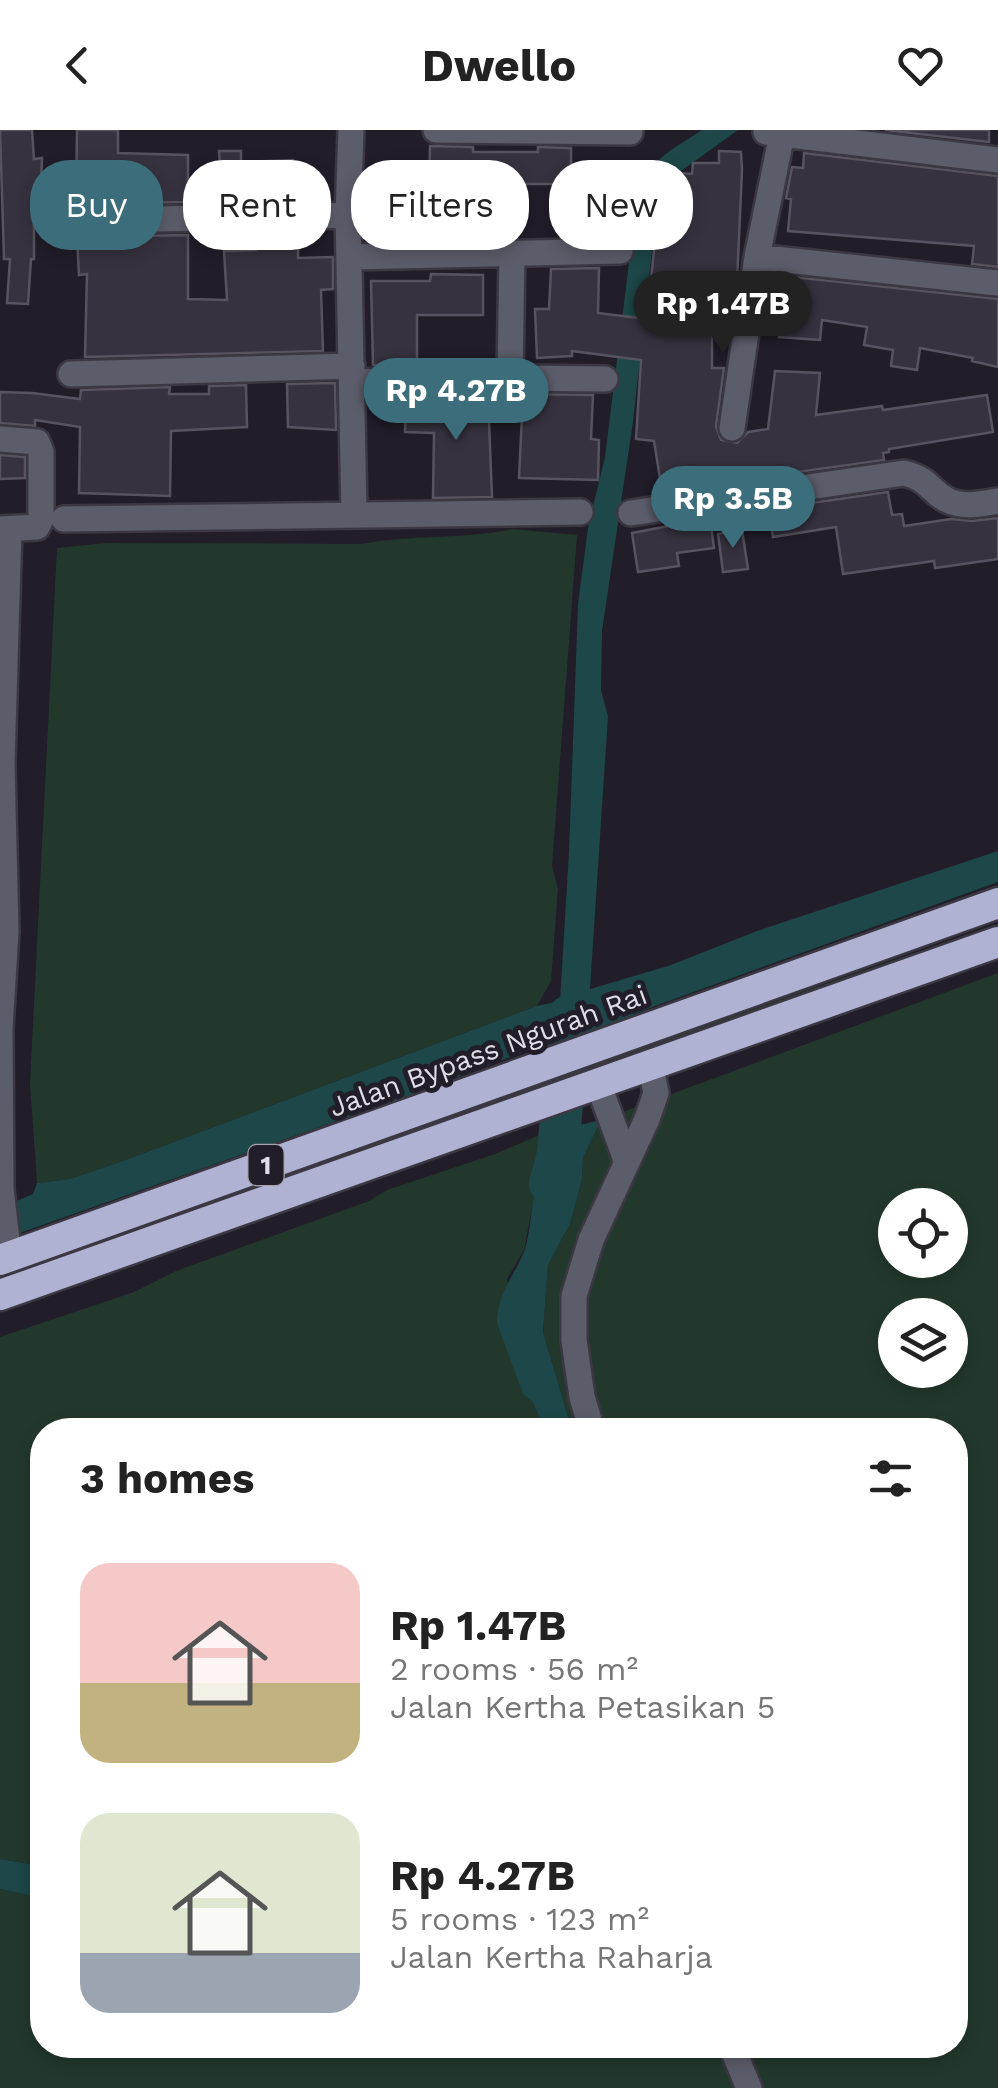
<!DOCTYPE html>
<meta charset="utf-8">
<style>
:root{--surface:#fff;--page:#f6f6f6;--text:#222;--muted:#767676;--accent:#3c6d7a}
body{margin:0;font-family:"Work Sans",sans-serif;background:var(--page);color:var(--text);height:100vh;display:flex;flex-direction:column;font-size:38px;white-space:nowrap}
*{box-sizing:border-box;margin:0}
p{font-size:32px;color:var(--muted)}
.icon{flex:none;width:55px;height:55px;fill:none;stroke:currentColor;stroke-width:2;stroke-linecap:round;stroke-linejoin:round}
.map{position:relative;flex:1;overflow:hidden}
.sheet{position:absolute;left:30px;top:1288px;width:938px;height:640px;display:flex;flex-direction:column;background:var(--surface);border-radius:40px;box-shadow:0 5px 15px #0003}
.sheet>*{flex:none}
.banner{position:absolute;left:30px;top:30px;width:940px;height:90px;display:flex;gap:20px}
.fabs{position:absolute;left:878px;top:1058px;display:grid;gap:20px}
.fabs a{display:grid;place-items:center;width:90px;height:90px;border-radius:50%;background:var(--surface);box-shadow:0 5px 15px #0003;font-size:50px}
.price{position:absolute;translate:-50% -85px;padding:0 22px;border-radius:35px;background:var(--accent);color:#fff;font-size:32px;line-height:65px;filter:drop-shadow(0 2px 5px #0008)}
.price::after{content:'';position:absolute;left:50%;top:60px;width:30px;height:22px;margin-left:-15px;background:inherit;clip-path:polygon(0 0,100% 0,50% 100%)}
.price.active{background:#222;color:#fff}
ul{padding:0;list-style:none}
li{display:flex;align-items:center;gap:30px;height:250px;padding:0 50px}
li span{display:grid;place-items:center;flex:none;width:280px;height:200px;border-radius:30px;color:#555}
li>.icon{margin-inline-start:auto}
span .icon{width:120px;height:120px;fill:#fffc;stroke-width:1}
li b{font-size:42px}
h2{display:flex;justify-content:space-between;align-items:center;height:120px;padding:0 50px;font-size:42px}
.chip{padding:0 35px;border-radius:40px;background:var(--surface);box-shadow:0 5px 15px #0003;font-size:35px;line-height:90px}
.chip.active{background:var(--accent);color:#fff}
header{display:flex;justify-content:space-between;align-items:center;height:130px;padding:0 50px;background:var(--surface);font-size:45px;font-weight:700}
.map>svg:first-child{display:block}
.green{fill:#23382c;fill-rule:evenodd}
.water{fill:#1d4748}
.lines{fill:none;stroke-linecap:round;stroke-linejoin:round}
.river{stroke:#1d4748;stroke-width:42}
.building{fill:#36323f;stroke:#575360;stroke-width:2.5}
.minor-casing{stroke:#3c3843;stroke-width:30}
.highway-casing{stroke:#3c3843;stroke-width:35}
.minor{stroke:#5c5d6a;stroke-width:25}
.highway{stroke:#b0b2d3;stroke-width:30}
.labels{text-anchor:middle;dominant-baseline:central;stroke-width:10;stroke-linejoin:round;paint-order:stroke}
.shield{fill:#211d29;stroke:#a6a3ad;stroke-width:2.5}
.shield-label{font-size:25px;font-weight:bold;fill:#dfdde5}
.street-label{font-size:28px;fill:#dfdde5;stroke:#211d29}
</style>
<header><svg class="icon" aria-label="back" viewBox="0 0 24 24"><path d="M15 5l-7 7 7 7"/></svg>Dwello<svg class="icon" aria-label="heart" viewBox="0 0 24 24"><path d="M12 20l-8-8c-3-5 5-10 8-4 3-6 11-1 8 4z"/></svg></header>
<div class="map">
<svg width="998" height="1958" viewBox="0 0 998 1958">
<rect width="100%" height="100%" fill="#211d29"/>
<!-- green -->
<path class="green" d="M512,399L577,405L552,736L558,759L551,851L537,876L123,1031L70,1049L37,1053L30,953L57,418L107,413L361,414C412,404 462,410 512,399Z
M998,794V800L204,1077L585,937Z
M998,843V1958H0V1759L42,1768V1915H955V1300H572L543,1202L548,1135L570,1094L582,1050L583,1028L601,990ZM895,1075H950V1130H895ZM895,1185H950V1240H895Z
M544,1003L552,1011L537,1052L524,1120L507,1149L532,1271L545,1300H42V1736L0,1729V1207L134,1162L176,1141L369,1071L387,1060L495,1024Z"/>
<!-- water -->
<path class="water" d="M702,0H738L681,41L654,71L653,111L633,292L602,501L601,560L608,586L590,859L668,836L757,801L998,721V752L655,876L593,901L549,912L424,960L0,1110V1078L33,1064L37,1053L70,1049L123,1031L537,876L560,871L569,722L578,474L588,398L605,327L637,68C645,31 672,20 702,0Z
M601,990L583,1028L582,1050L570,1094L548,1135L543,1202L572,1300H545L532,1271L523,1264L497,1193C498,1160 515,1146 525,1119C531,1099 531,1076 536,1056C540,1040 550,1027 552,1011L544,1003Z
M0,1729L42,1736V1768L0,1759Z"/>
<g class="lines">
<!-- river -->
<path class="river" d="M550,1054L558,1024L569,886"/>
</g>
<!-- building -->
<path class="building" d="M0,0H32L34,29L42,28L40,76H34V129H31L28,174L7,173L10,129H4Z
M77,0H118V23L188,25V72L76,74Z
M885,0H989V12Z
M430,16L473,17V22H538V17L571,18V54H472V66L429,65Z
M219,21H241V32L293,30L294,70L222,71Z
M719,21L741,22L742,40L737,152L730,202L712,201V238H724L716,296L721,310L737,313L748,302L768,299L775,241L820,243L816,285L882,276L883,280L987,265L993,302L889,319V322L883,323L884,330L662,361L654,311L636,309L641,230L572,221V226L537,228L535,179H549L551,139L599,138L598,183L647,189L659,70L673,71L674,63L679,64L680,43L692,44L693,33H719Z
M804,23L998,46V137L972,134L974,116L788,101L791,69L786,68L792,37L803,38Z
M298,102V128L333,127V159L321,160L323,221L85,227L87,144L79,145L77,107L188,105V169L227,170L224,121L256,120V103Z
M431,144L483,145V185H417V234L373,235L371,151H430Z
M775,145L998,169V237L972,231L973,228L920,218L917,240L891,236L893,220L864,215L867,197L822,190L820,210L779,207L783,169L773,168Z
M335,253L336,300L288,297L287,254Z
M246,255L247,297L171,301L170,366L79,363L80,297L35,290V296L0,293V262L32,263L80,269L81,260L170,257L169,264H209V256Z
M523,264L593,265L591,309L599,310L598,350L519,348Z
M488,265L492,367L433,368L434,303L405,302L406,268Z
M0,325L25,327V348L0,349Z
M888,362L892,385L902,384L904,396L951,389L972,391L998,388V429L935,438L934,431L843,444L836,397L773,407L769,379Z
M710,388L714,418L677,423L679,436L638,442L632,403Z
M742,400L748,439L723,442L718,404Z"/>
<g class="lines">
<defs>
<path id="minor" d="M351,0L348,85L354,384
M436,0L630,2
M766,2L998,30
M56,91L348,85
M349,127L620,121
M757,127L998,153
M71,244L352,236
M510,248L512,124
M353,252L510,248L605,249
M732,298L757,127L782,4
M0,309L37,312L41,322V389L37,397L0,399
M631,383L904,343C931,350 928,360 947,370C963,378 981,374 998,371
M64,389L580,382
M598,953L626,1030
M9,1127L1,1059L0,898L6,802L2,634L9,399
M592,1300L582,1267L574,1210V1166L591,1110L647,989L656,963L650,933
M731,1915L749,1958"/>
<path id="highway" d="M0,1130L998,773
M0,1165L998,812"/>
</defs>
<!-- minor casing -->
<use href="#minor" class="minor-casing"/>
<!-- highway casing -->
<use href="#highway" class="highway-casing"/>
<!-- minor -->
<use href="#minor" class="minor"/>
<!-- highway -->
<use href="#highway" class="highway"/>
</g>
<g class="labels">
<!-- shield labels -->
<rect class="shield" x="248.5" y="1015" width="35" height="40" rx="8"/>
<g class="shield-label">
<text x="266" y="1035">1</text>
</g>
<!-- street labels -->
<g class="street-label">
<text transform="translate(488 921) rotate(-20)">Jalan Bypass Ngurah Rai</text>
</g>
</g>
</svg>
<div class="fabs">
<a><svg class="icon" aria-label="locate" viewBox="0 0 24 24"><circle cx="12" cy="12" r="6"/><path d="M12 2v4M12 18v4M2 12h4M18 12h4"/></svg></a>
<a><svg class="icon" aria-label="layers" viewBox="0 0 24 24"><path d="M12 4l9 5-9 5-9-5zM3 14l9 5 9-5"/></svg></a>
</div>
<b class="price active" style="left:723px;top:226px">Rp 1.47B</b>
<b class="price" style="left:456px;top:313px">Rp 4.27B</b>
<b class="price" style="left:733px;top:421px">Rp 3.5B</b>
<div class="banner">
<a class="chip active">Buy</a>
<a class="chip">Rent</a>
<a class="chip">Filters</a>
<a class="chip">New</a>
</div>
<section class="sheet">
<h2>3 homes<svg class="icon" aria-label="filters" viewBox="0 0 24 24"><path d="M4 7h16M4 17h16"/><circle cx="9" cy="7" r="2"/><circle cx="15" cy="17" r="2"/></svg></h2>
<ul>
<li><span style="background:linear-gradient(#f6c9c9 60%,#c2b280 0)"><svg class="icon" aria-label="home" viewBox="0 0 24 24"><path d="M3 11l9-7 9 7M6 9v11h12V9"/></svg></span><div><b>Rp 1.47B</b><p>2 rooms · 56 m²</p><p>Jalan Kertha Petasikan 5</p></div></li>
<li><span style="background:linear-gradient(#dfe7d0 70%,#9aa5b1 0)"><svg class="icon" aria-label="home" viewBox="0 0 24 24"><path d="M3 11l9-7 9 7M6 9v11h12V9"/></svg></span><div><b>Rp 4.27B</b><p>5 rooms · 123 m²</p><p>Jalan Kertha Raharja</p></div></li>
</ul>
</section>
</div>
